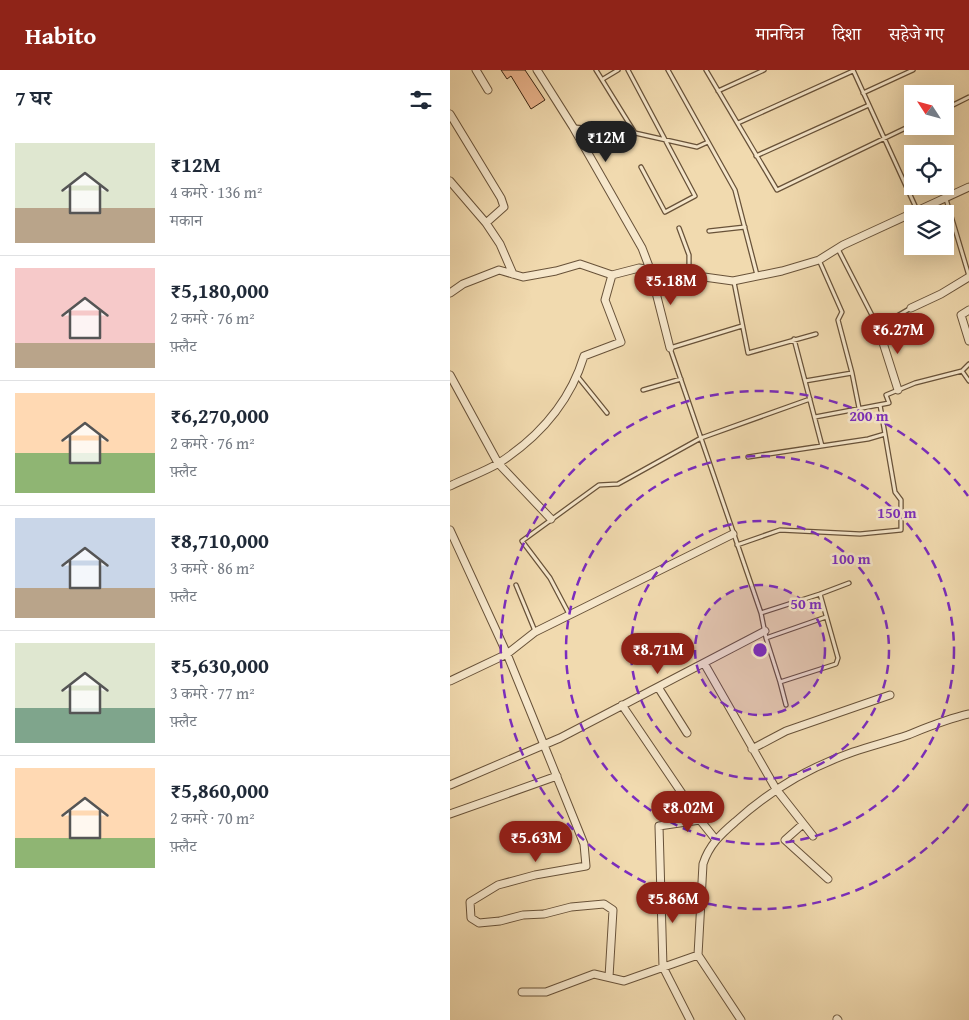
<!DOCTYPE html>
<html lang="hi">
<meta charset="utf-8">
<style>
:root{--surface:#fff;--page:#f2f2f3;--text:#1f2937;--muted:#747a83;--line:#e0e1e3;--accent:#8f2418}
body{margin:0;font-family:"Gentium Book Plus","Noto Serif Devanagari",serif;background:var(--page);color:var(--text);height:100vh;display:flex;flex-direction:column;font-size:19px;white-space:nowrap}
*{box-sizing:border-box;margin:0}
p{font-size:16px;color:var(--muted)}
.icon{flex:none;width:28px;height:28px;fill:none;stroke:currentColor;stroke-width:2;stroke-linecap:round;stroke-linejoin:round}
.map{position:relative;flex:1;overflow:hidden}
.sheet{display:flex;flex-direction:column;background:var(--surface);width:450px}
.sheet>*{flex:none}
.needle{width:32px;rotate:306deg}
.tools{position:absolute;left:454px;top:15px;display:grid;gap:10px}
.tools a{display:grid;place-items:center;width:50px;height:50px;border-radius:0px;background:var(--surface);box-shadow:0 5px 20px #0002;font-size:25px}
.price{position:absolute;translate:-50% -42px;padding:0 11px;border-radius:18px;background:var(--accent);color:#fff;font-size:16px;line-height:32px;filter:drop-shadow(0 1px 2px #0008)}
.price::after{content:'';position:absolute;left:50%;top:30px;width:15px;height:11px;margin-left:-8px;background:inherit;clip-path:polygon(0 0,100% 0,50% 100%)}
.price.active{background:#222;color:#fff}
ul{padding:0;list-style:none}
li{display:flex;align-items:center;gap:15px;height:125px;padding:0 15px}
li+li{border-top:1px solid var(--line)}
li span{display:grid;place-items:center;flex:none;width:140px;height:100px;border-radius:0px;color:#555}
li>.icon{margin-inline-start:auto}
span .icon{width:60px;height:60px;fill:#fffc;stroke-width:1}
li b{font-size:21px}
h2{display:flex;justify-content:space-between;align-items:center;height:60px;padding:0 15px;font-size:21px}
header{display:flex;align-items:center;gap:30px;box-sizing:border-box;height:70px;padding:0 25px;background:var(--accent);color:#fff}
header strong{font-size:24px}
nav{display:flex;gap:28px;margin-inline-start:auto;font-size:18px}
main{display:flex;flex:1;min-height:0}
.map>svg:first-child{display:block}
.building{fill:#e9b38b;stroke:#3b2412}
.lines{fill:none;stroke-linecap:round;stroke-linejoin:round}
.service-casing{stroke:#685239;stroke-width:5.5}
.minor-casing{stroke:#685239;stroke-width:9}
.service{stroke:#f6e7cb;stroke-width:3}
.minor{stroke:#f6e7cb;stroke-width:7}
.ring{fill:none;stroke:#7b2cbf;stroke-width:2.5;stroke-dasharray:9 6}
.centre{fill:#7b2cbf;stroke:#f6e7cb;stroke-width:2.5}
.ring-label{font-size:15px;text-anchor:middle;font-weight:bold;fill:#7b2cbf;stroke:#f6e7cb;stroke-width:5;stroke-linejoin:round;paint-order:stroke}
</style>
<header>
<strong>Habito</strong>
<nav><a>मानचित्र</a><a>दिशा</a><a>सहेजे गए</a></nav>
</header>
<main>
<section class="sheet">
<h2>7 घर<svg class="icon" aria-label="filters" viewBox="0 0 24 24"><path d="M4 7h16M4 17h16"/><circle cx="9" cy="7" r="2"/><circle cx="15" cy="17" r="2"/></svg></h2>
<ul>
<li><span style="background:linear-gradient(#dfe7d0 65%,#b9a48a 0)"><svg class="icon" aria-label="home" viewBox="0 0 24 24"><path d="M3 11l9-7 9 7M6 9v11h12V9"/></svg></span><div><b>₹12M</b><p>4 कमरे · 136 m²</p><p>मकान</p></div></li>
<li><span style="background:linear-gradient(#f6c9c9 75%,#b9a48a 0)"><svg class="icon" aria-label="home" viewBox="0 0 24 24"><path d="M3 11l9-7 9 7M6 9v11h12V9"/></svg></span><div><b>₹5,180,000</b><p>2 कमरे · 76 m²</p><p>फ़्लैट</p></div></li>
<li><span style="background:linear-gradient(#ffd9b3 60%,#8fb573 0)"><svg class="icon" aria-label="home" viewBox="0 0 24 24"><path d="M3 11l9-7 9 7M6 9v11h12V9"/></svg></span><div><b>₹6,270,000</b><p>2 कमरे · 76 m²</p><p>फ़्लैट</p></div></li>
<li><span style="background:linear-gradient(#c9d6e8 70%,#b9a48a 0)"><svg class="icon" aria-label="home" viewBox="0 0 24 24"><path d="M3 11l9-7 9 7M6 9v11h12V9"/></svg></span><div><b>₹8,710,000</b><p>3 कमरे · 86 m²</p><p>फ़्लैट</p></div></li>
<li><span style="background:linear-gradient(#dfe7d0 65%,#7fa58c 0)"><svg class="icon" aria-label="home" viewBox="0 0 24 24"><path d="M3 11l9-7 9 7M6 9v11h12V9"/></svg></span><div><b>₹5,630,000</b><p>3 कमरे · 77 m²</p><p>फ़्लैट</p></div></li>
<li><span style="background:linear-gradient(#ffd9b3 70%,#8fb573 0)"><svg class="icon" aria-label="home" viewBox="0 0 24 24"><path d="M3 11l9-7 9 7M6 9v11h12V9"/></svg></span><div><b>₹5,860,000</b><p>2 कमरे · 70 m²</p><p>फ़्लैट</p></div></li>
</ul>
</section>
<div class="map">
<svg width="519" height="950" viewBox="0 0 519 950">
<rect width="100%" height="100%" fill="#f1daaf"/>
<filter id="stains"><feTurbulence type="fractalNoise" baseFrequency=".004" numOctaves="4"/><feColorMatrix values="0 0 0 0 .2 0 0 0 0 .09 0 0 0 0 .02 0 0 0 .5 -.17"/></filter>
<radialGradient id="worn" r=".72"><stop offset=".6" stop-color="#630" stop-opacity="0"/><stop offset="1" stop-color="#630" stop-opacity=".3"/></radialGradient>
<!-- building -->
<path class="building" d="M51,0H75L95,30L81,39L61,6L57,9Z"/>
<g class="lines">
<defs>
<path id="service" d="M146,0L185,63
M178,0L245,126L215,142L191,97
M218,0L285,120L307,205
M256,0L327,120L462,55
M403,0L467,140
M153,9L168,0
M268,21L314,0
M413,23L463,0
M495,39L519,27
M288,53L403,1
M124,57L185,63L247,77L258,72
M306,86L419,35
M496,129L519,206
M229,158L239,185V204
M259,161L295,157
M388,179L428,257L461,238
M369,190L392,242L388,250L402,303L409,338
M284,212L298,283L366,264
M292,256L220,278L311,543L316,568L330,612L386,594L388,588L370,524L311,543
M344,269L372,376
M512,301L519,311
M128,307L157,343
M355,311L402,303
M193,320L231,309
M365,347L439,333L436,325L465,313L512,301L519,294
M298,387L418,369L435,364
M287,475L330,460L410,464L451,460V430L445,422L430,335
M66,515L85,561
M370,524L399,513
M119,544L100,508L72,471L149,415L168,414L251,368L360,329
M316,568L376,547
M330,612L336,635"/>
<path id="minor" d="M26,0L38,20
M87,0L123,57L192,178L200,199L220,278
M0,44L51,128L54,137L36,153
M0,111L36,153L50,174L63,204
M0,223L13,214L49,200L73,207L106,201L130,194L162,205L189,198L283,211L332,201L369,190L393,175L519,117
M461,238L491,224L519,207
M519,240L511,245L519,271
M428,257L448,320
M0,305L48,393L101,449
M0,416C16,408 34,402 49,393C89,367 120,332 134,286L171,272L155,230L162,205
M0,460L57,584L94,675L134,774L136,796L85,805L48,815L20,832L21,848L29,853L50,851L73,845L94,844L121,837L154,834L163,840L159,907
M254,593L326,719L363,766
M0,611L57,584L85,562L283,464
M208,617L237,663
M172,635L250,750
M302,679L336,661L440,625
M0,715L110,668L315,561
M0,744L107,706
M353,754L335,770L378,809
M248,885L253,794C259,775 271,764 285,752C319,721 360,697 403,682C421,676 440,671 458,665C478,657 497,649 519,644
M72,922H96L144,904L174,911L248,885L291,950
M387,949L388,950
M240,950L213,897L209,756L250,750L266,770"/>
</defs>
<!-- service casing -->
<use href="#service" class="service-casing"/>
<!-- minor casing -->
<use href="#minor" class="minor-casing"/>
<!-- service -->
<use href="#service" class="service"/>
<!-- minor -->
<use href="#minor" class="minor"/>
</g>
<!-- distance rings -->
<circle cx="310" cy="580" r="65" fill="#7b2cbf" fill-opacity=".12"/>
<g class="ring">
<circle cx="310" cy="580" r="65"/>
<circle cx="310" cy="580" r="129"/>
<circle cx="310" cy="580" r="194"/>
<path d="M518 734A259 259 0 1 1 518 426"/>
</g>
<circle cx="310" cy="580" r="8" class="centre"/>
<g class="ring-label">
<text x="419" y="351">200 m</text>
<text x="447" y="448">150 m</text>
<text x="401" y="494">100 m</text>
<text x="356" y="539">50 m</text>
</g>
<rect width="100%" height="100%" filter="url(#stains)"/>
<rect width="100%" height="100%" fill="url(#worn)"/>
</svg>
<div class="tools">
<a><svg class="needle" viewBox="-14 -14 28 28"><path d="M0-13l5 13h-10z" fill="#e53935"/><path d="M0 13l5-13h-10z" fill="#747a83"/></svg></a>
<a><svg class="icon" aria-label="locate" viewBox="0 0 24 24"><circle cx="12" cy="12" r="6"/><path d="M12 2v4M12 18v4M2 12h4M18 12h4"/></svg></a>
<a><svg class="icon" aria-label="layers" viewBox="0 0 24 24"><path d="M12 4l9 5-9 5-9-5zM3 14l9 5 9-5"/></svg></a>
</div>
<b class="price active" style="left:156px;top:93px">₹12M</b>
<b class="price" style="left:221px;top:236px">₹5.18M</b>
<b class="price" style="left:448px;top:285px">₹6.27M</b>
<b class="price" style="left:208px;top:605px">₹8.71M</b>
<b class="price" style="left:238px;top:763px">₹8.02M</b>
<b class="price" style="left:86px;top:793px">₹5.63M</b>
<b class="price" style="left:223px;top:854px">₹5.86M</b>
</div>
</main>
